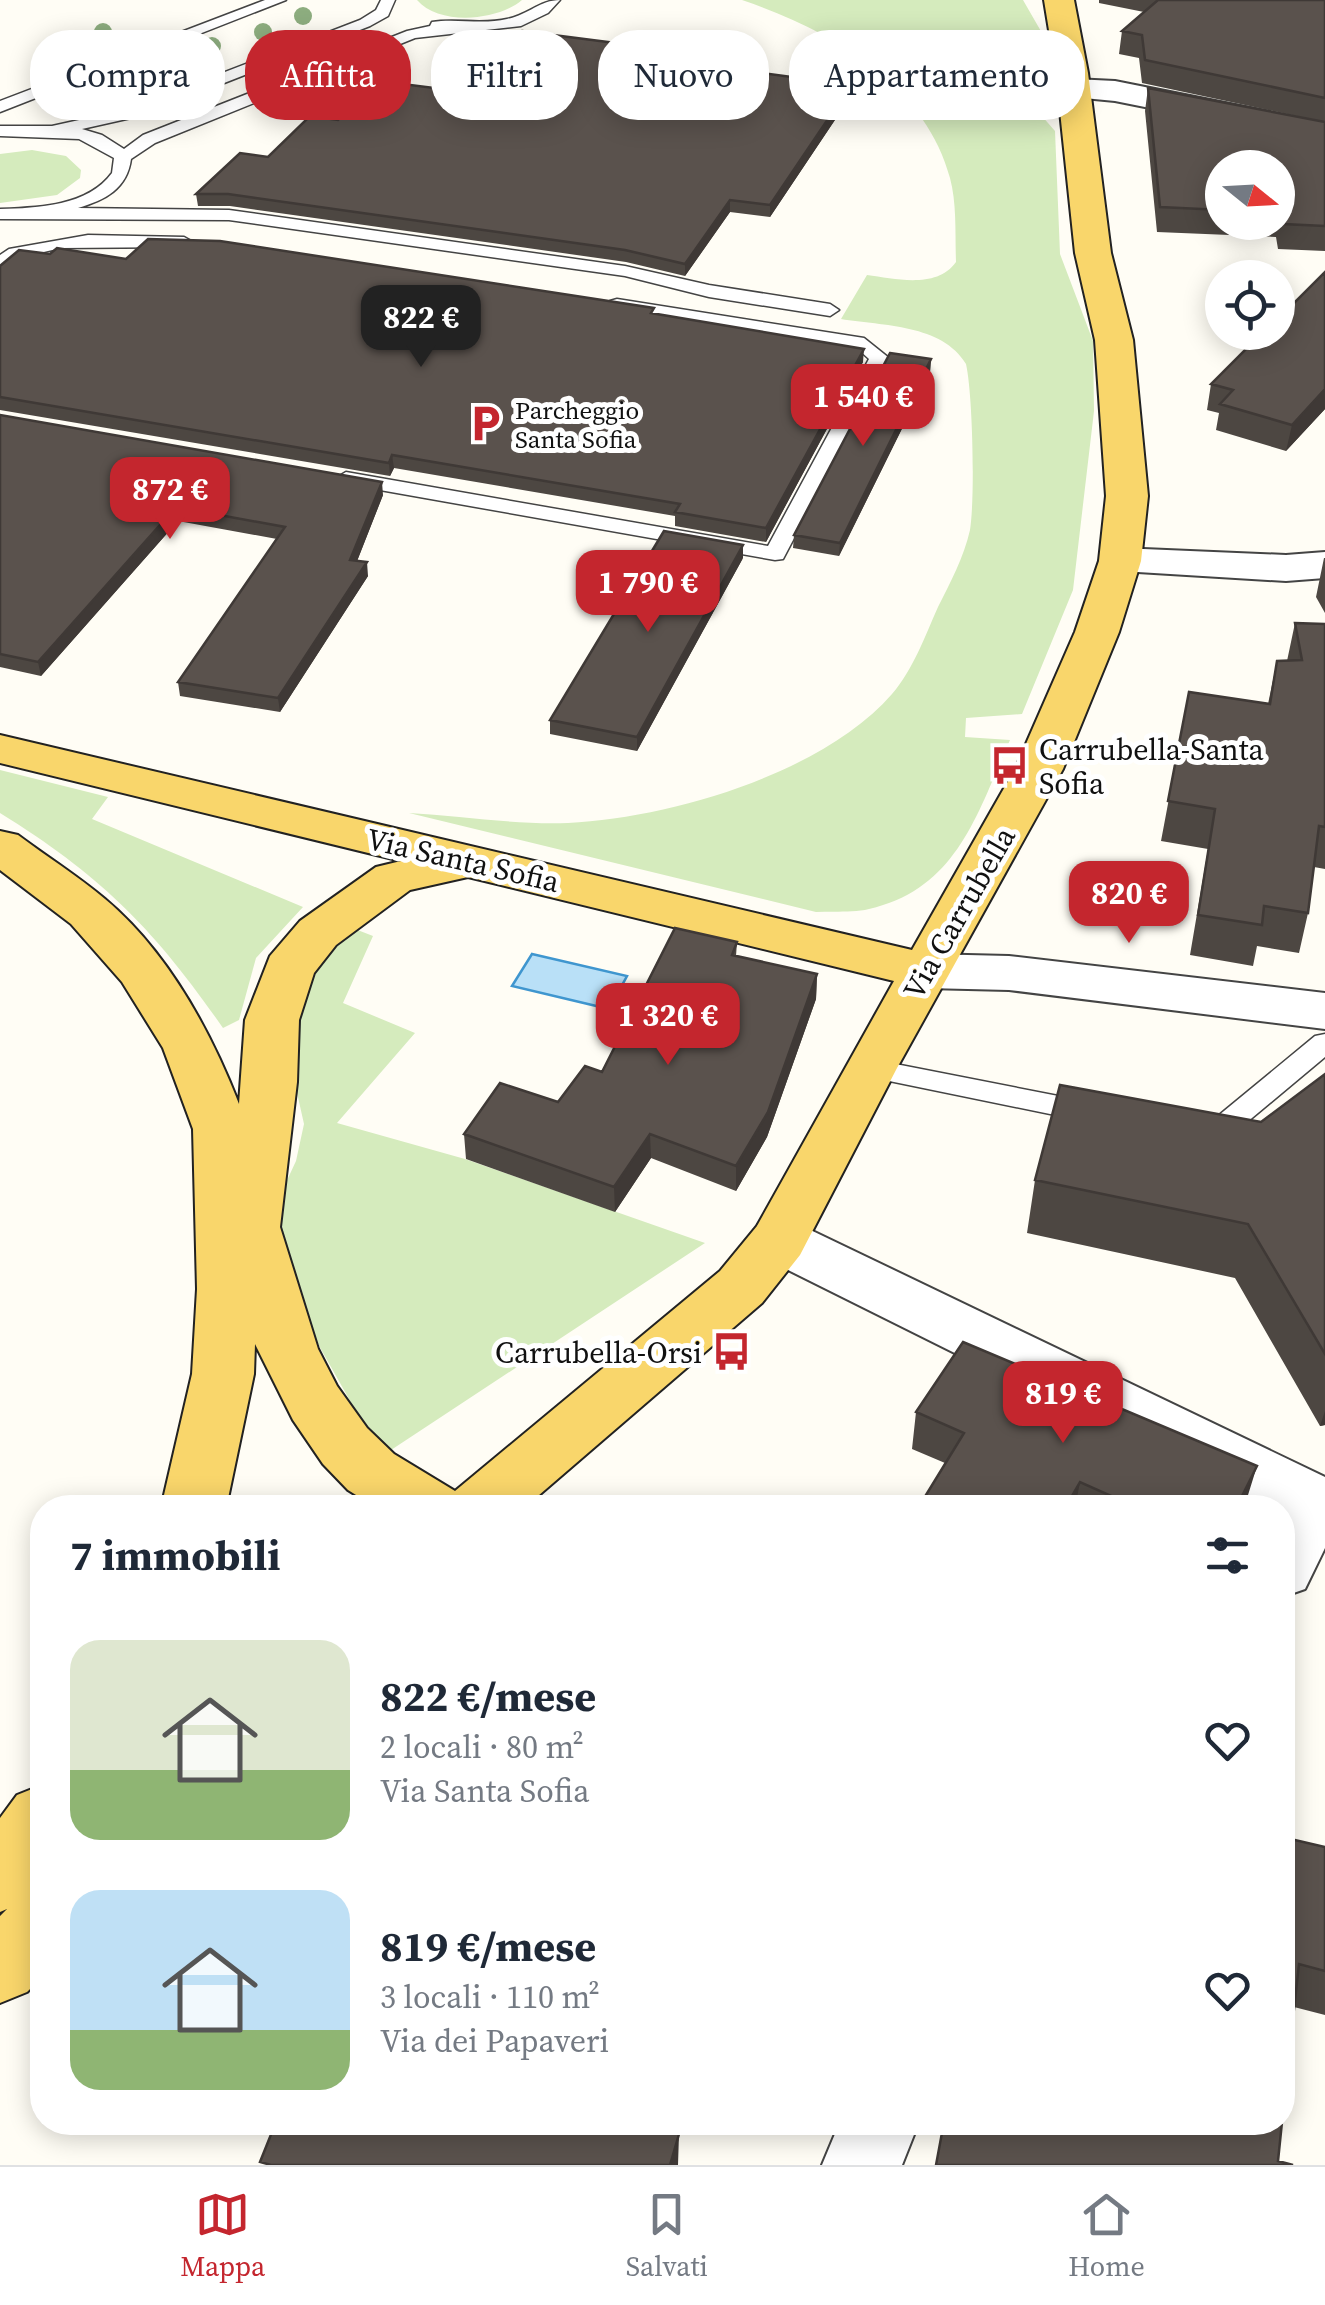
<!DOCTYPE html>
<html lang="it">
<meta charset="utf-8">
<style>
:root{--surface:#fff;--page:#f2f2f3;--text:#1f2937;--muted:#747a83;--line:#e0e1e3;--accent:#c4262e}
body{margin:0;font-family:"Source Serif 4",serif;background:var(--page);color:var(--text);height:100vh;display:flex;flex-direction:column;font-size:38px;white-space:nowrap}
*{box-sizing:border-box;margin:0}
p{font-size:32px;color:var(--muted)}
.icon{flex:none;width:55px;height:55px;fill:none;stroke:currentColor;stroke-width:2;stroke-linecap:round;stroke-linejoin:round}
.map{position:relative;flex:1;overflow:hidden}
.panel{position:absolute;left:30px;top:1495px;width:1265px;height:640px;display:flex;flex-direction:column;background:var(--surface);border-radius:40px;box-shadow:0 5px 25px #0003}
.panel>*{flex:none}
.top-card{position:absolute;left:30px;top:30px;width:1265px;height:90px;display:flex;gap:20px}
.needle{width:65px;rotate:108deg}
.tools{position:absolute;left:1205px;top:150px;display:grid;gap:20px}
.tools a{display:grid;place-items:center;width:90px;height:90px;border-radius:50%;background:var(--surface);box-shadow:0 5px 25px #0003;font-size:50px}
.price{position:absolute;translate:-50% -85px;padding:0 22px;border-radius:20px;background:var(--accent);color:#fff;font-size:32px;line-height:65px;filter:drop-shadow(0 2px 5px #0008)}
.price::after{content:'';position:absolute;left:50%;top:60px;width:30px;height:22px;margin-left:-15px;background:inherit;clip-path:polygon(0 0,100% 0,50% 100%)}
.price.current{background:#222;color:#fff}
ul{padding:0;list-style:none}
li{display:flex;align-items:center;gap:30px;height:250px;padding:0 40px}
li span{display:grid;place-items:center;flex:none;width:280px;height:200px;border-radius:30px;color:#555}
li>.icon{margin-inline-start:auto}
span .icon{width:120px;height:120px;fill:#fffc;stroke-width:1}
li b{font-size:42px}
h2{display:flex;justify-content:space-between;align-items:center;height:120px;padding:0 40px;font-size:42px}
.tag{padding:0 35px;border-radius:40px;background:var(--surface);box-shadow:0 5px 25px #0003;font-size:35px;line-height:90px}
.tag.current{background:var(--accent);color:#fff}
.dock{display:flex;justify-content:space-around;align-items:center;height:140px;border-top:2px solid var(--line);background:var(--surface);font-size:28px;color:var(--muted)}
.dock a{display:grid;justify-items:center;gap:5px}
.dock .current{color:var(--accent)}
.map>svg:first-child{display:block}
.green{fill:#d5ebbd}
.water{fill:#b9e0f7;stroke:#3f96cf;stroke-width:2.5}
.lines{fill:none;stroke-linecap:round;stroke-linejoin:round}
.service-casing{stroke:#444;stroke-width:3}
.minor-casing{stroke:#444;stroke-width:4}
.tertiary-casing{stroke:#444;stroke-width:4}
.primary-casing{stroke:#222;stroke-width:4}
.service{fill:#fff;fill-rule:evenodd}
.minor{fill:#fff;fill-rule:evenodd}
.tertiary{fill:#fff;fill-rule:evenodd}
.primary{fill:#f9d66b;fill-rule:evenodd}
.tree{fill:#8dad7f}
.wall{fill:#4d4742;fill-rule:evenodd}
.shaded-wall{fill:#3f3936}
.building{fill:#5a524d;stroke:#3f3936;stroke-width:2.5}
.labels{text-anchor:middle;dominant-baseline:central;stroke-width:10;stroke-linejoin:round;paint-order:stroke}
.far-poi-label{font-size:25px;fill:#111;stroke:#fff;text-anchor:start}
.poi-label{font-size:30px;fill:#111;stroke:#fff;text-anchor:start}
.street-label{font-size:30px;fill:#111;stroke:#fff}
</style>
<div class="map">
<svg width="1325" height="2165" viewBox="0 0 1325 2165">
<rect width="100%" height="100%" fill="#fffdf5"/>
<!-- green -->
<path class="green" d="M417,0H522C498,21 439,26 417,0Z
M742,0H1023L1042,33L1050,107L1041,115L1055,131L1060,254L1093,341L1094,411L1073,590L1022,714L966,718L965,737L1010,740C977,814 957,889 869,909C853,913 833,911 816,912L409,813C461,816 516,825 568,823C671,818 823,773 892,694C913,670 925,636 938,607C950,583 964,557 970,530C975,499 973,395 966,364C942,324 883,326 841,319L867,275C896,279 937,289 956,262C955,235 957,204 950,178C925,83 828,29 742,0Z
M32,150L66,156L81,170L80,178L57,195L0,203V154Z
M0,770L108,797L92,819L303,907L256,958L239,1020L223,1028C155,930 102,876 0,813Z
M355,929L373,936L343,1003L415,1033L337,1123L465,1159L705,1243L388,1452L362,1422L309,1328L285,1252L276,1204L296,1161L304,1124L293,1075L294,1034L315,972L328,952Z"/>
<!-- water -->
<path class="water" d="M532,954L627,976L609,1009L512,986Z"/>
<g class="lines">
<defs>
<path id="service" d="M265,0H286L0,112V101Z
M381,0H395L388,16L370,26L140,116L82,129L102,135L124,149L143,135L407,31L430,26L432,22C456,18 482,25 507,19C528,15 540,0 560,0L548,13L521,26L415,38L155,143L131,159C127,189 105,200 78,208L229,210L625,266L709,285L830,304L839,310L830,316L709,297L625,276L229,220L0,219V209C38,208 88,206 112,173L114,158L79,139L0,136V126H52L129,109L360,20L376,10Z
M88,235L184,237L193,242L184,247L61,248L22,257L0,267V255L9,249Z
M617,299L864,338L889,358L783,559L775,560L346,484L336,478L346,472L768,546L869,359L858,349L610,309V301Z
M1325,1034V1057L1222,1143L1212,1146L1195,1142L1191,1135L1195,1128L1207,1125L1315,1036Z
M870,1059L1089,1102L1099,1105L1103,1112L1099,1119L1089,1122L860,1075L856,1068L860,1061Z"/>
<path id="minor" d="M1074,79L1115,81L1325,123V143L1115,101L1063,96L1058,89L1063,82Z
M1120,548L1286,555L1325,552V578L1286,581L1105,570L1099,561L1105,552Z
M779,1218L800,1225L1325,1477V1548L1305,1589L1282,1597V1508H1266L758,1255L750,1240L758,1225Z
M840,2122H919L902,2165H822Z"/>
<path id="tertiary" d="M926,954L1009,956L1325,993V1029L1009,990L926,988L907,983L900,971L907,959Z"/>
<path id="primary" d="M1044,0H1074L1088,73L1111,253L1133,340L1148,496L1141,561L1119,632L1063,769L897,1068L800,1255L762,1303L524,1508H377L348,1490L323,1464L293,1420L255,1344L254,1374L226,1508H161L192,1374L197,1289L193,1129L163,1048L122,982L71,924L0,870V831L18,835C46,856 78,876 105,899C167,951 210,1030 239,1104L245,1020L270,956L300,921L376,867L401,861L0,763V735L912,950L1015,769L1075,632L1099,561L1106,496L1095,340L1075,253L1056,73ZM468,877L894,981L757,1226L720,1271L455,1491L394,1454L367,1428L337,1386L318,1349L280,1227L297,1082L299,1020L314,973L336,945L410,890Z
M42,1785V1878L31,1895L42,1891V1977L27,1992L0,2003V1916L7,1909L0,1912V1818L17,1795Z"/>
</defs>
<!-- service casing -->
<use href="#service" class="service-casing"/>
<!-- minor casing -->
<use href="#minor" class="minor-casing"/>
<!-- tertiary casing -->
<use href="#tertiary" class="tertiary-casing"/>
<!-- primary casing -->
<use href="#primary" class="primary-casing"/>
<!-- service -->
<use href="#service" class="service"/>
<!-- minor -->
<use href="#minor" class="minor"/>
<!-- tertiary -->
<use href="#tertiary" class="tertiary"/>
<!-- primary -->
<use href="#primary" class="primary"/>
</g>
<!-- trees -->
<g class="tree">
<circle cx="303" cy="16" r="9"/>
<circle cx="103" cy="32" r="9"/>
<circle cx="263" cy="32" r="9"/>
<circle cx="151" cy="40" r="9"/>
<circle cx="212" cy="46" r="9"/>
<circle cx="43" cy="63" r="9"/>
<circle cx="169" cy="65" r="9"/>
<circle cx="121" cy="83" r="9"/>
</g>
<!-- wall -->
<path class="wall" d="M1099,0H1325V122L1142,83L1139,58L1119,54L1122,31L1144,12L1099,3Z
M500,55L756,72L851,85V96L770,217L730,212L685,276L626,262L230,206H198L196,194L338,120L434,88Z
M1148,88L1325,122V251L1278,249L1276,237L1157,232L1145,111ZM1222,168H1278V222H1222Z
M50,254L126,259L654,314L863,362L766,542L675,526V516L394,468L390,476L0,410V266Z
M1325,272V409L1286,451L1216,430L1219,413L1207,410L1211,384Z
M931,359L930,372L839,556L793,548L794,535Z
M0,415L383,495L357,561L368,576L280,712L180,696L178,682L277,539L178,521L41,676L0,667Z
M743,558L637,751L550,734V720Z
M1324,558H1325V613L1316,597Z
M1295,623L1325,624V869L1314,867L1308,913L1299,953L1257,946L1253,966L1190,955L1208,849L1161,841L1189,692L1268,704L1277,661H1287Z
M737,942L736,956L817,974L816,999L767,1137L736,1191L651,1158L615,1212L466,1159L464,1134L558,1102L602,1072Z
M1325,1074V1425L1320,1426L1235,1278L1027,1233L1035,1180L1261,1122Z
M916,1412L1246,1502L1244,1508H918L945,1463L912,1449Z
M1282,1837L1325,1847V2015L1294,2007Z"/>
<!-- shaded-wall -->
<path class="shaded-wall" d="M851,85V96L770,217V205Z
M730,200V212L685,276V264Z
M864,349L863,362L766,542V528Z
M931,359L930,372L839,556L840,543Z
M1325,389V409L1286,451L1292,425Z
M392,455L394,468L390,476L389,463Z
M382,482L383,495L352,574L350,560Z
M176,507L178,521L41,676L38,662Z
M743,545V558L637,751V737Z
M367,562L368,576L280,712L278,698Z
M817,974L816,999L767,1137L736,1191V1166Z
M650,1134L651,1158L615,1212L614,1187Z
M1325,1411V1425L1320,1426Z
M1257,1466L1244,1508H1236Z
M1080,1482L1075,1508H1065Z
M679,2134L678,2165H670Z"/>
<!-- building -->
<path class="building" d="M1158,0H1325V98L1145,60L1142,35L1122,31Z
M522,31L756,61L748,71L851,85L770,205L730,200L685,264L625,250L228,194H196L240,153L268,157L310,116L338,120L379,81L434,88L470,51L500,55Z
M1148,88L1325,122V226L1283,224L1281,212H1278V168H1222V210L1160,207Z
M148,239L220,241L654,308L651,313L864,349L766,528L675,512L680,504L392,455L389,463L0,397V266L19,250L50,254L57,248L126,259Z
M1325,272V389L1292,425L1220,404L1233,390L1211,384L1263,332H1278V319Z
M890,353L931,359L840,543L794,535Z
M0,415L382,482L350,560L367,562L278,698L178,682L285,527L176,507L38,662L0,654Z
M664,531L743,545L637,737L550,720Z
M1295,623L1325,624V827L1319,826L1308,913L1264,906L1262,925L1198,915L1215,809L1168,801L1189,692L1270,704L1277,661L1302,660Z
M675,928L737,942L732,955L817,974L768,1112L736,1166L650,1134L614,1187L464,1134L500,1083L558,1102L585,1066L602,1072Z
M1325,1074V1354L1248,1224L1035,1180L1060,1085L1261,1122Z
M963,1342L1257,1466L1236,1508H1138L1080,1482L1065,1508H918L964,1433L916,1412Z
M764,1501L779,1508H759Z
M1282,1837L1325,1847V1971L1299,1964L1282,2117Z
M276,2122H641L679,2134L670,2165H271L260,2162Z
M944,2122H1105L1118,2126L1119,2122H1282L1278,2161L1293,2165H936Z"/>
<!-- icons -->
<defs>
<symbol id="parking-bare" viewBox="-9 -9 18 18"><path d="M-3.5-5.5H1a3.5 3.5 0 0 1 0 7H-1V5.5H-3.5ZM-1-3.4V-.6H.8a1.4 1.4 0 0 0 0-2.8Z" fill="#c4262e" stroke="#fff" stroke-width="2.5" paint-order="stroke"/></symbol>
<symbol id="bus-bare" viewBox="-9 -9 18 18"><path d="M-5-6H5V4H4V6H2V4H-2V6H-4V4H-5ZM-3.5-4V0h7V-4ZM-3.5 1.2v1.5H-2V1.2ZM2 1.2v1.5H3.5V1.2Z" fill="#c4262e" stroke="#fff" stroke-width="2.5" paint-order="stroke"/></symbol>
</defs>
<g fill-rule="evenodd">
<use href="#parking-bare" x="458" y="396" width="55" height="55"/>
<use href="#bus-bare" x="982" y="738" width="55" height="55"/>
<use href="#bus-bare" x="704" y="1324" width="55" height="55"/>
</g>
<g class="labels">
<!-- far-poi labels -->
<g class="far-poi-label">
<text x="515" y="410">Parcheggio<tspan x="515" dy="29">Santa Sofia</tspan></text>
</g>
<!-- poi labels -->
<g class="poi-label">
<text x="1039" y="749">Carrubella-Santa<tspan x="1039" dy="34">Sofia</tspan></text>
<text x="702" y="1352" text-anchor="end">Carrubella-Orsi</text>
</g>
<!-- street labels -->
<g class="street-label">
<text transform="translate(463 860) rotate(13)">Via Santa Sofia</text>
<text transform="translate(959 913) rotate(-60)">Via Carrubella</text>
</g>
</g>
</svg>
<div class="tools">
<a><svg class="needle" viewBox="-14 -14 28 28"><path d="M0-13l5 13h-10z" fill="#e53935"/><path d="M0 13l5-13h-10z" fill="#747a83"/></svg></a>
<a><svg class="icon" aria-label="locate" viewBox="0 0 24 24"><circle cx="12" cy="12" r="6"/><path d="M12 2v4M12 18v4M2 12h4M18 12h4"/></svg></a>
</div>
<b class="price current" style="left:421px;top:370px">822 €</b>
<b class="price" style="left:863px;top:449px">1 540 €</b>
<b class="price" style="left:170px;top:542px">872 €</b>
<b class="price" style="left:648px;top:635px">1 790 €</b>
<b class="price" style="left:1129px;top:946px">820 €</b>
<b class="price" style="left:668px;top:1068px">1 320 €</b>
<b class="price" style="left:1063px;top:1446px">819 €</b>
<div class="top-card">
<a class="tag">Compra</a>
<a class="tag current">Affitta</a>
<a class="tag">Filtri</a>
<a class="tag">Nuovo</a>
<a class="tag">Appartamento</a>
</div>
<section class="panel">
<h2>7 immobili<svg class="icon" aria-label="filters" viewBox="0 0 24 24"><path d="M4 7h16M4 17h16"/><circle cx="9" cy="7" r="2"/><circle cx="15" cy="17" r="2"/></svg></h2>
<ul>
<li><span style="background:linear-gradient(#dfe7d0 65%,#8fb573 0)"><svg class="icon" aria-label="home" viewBox="0 0 24 24"><path d="M3 11l9-7 9 7M6 9v11h12V9"/></svg></span><div><b>822 €/mese</b><p>2 locali · 80 m²</p><p>Via Santa Sofia</p></div><svg class="icon" aria-label="heart" viewBox="0 0 24 24"><path d="M12 20l-8-8c-3-5 5-10 8-4 3-6 11-1 8 4z"/></svg></li>
<li><span style="background:linear-gradient(#bfe0f5 70%,#8fb573 0)"><svg class="icon" aria-label="home" viewBox="0 0 24 24"><path d="M3 11l9-7 9 7M6 9v11h12V9"/></svg></span><div><b>819 €/mese</b><p>3 locali · 110 m²</p><p>Via dei Papaveri</p></div><svg class="icon" aria-label="heart" viewBox="0 0 24 24"><path d="M12 20l-8-8c-3-5 5-10 8-4 3-6 11-1 8 4z"/></svg></li>
</ul>
</section>
</div>
<nav class="dock">
<a class="current"><svg class="icon" aria-label="map" viewBox="0 0 24 24"><path d="M3 6l6-2 6 2 6-2v14l-6 2-6-2-6 2zM9 4v14M15 6v14"/></svg>Mappa</a>
<a><svg class="icon" aria-label="saved" viewBox="0 0 24 24"><path d="M7 4h10v16l-5-4-5 4z"/></svg>Salvati</a>
<a><svg class="icon" aria-label="home" viewBox="0 0 24 24"><path d="M3 11l9-7 9 7M6 9v11h12V9"/></svg>Home</a>
</nav>
